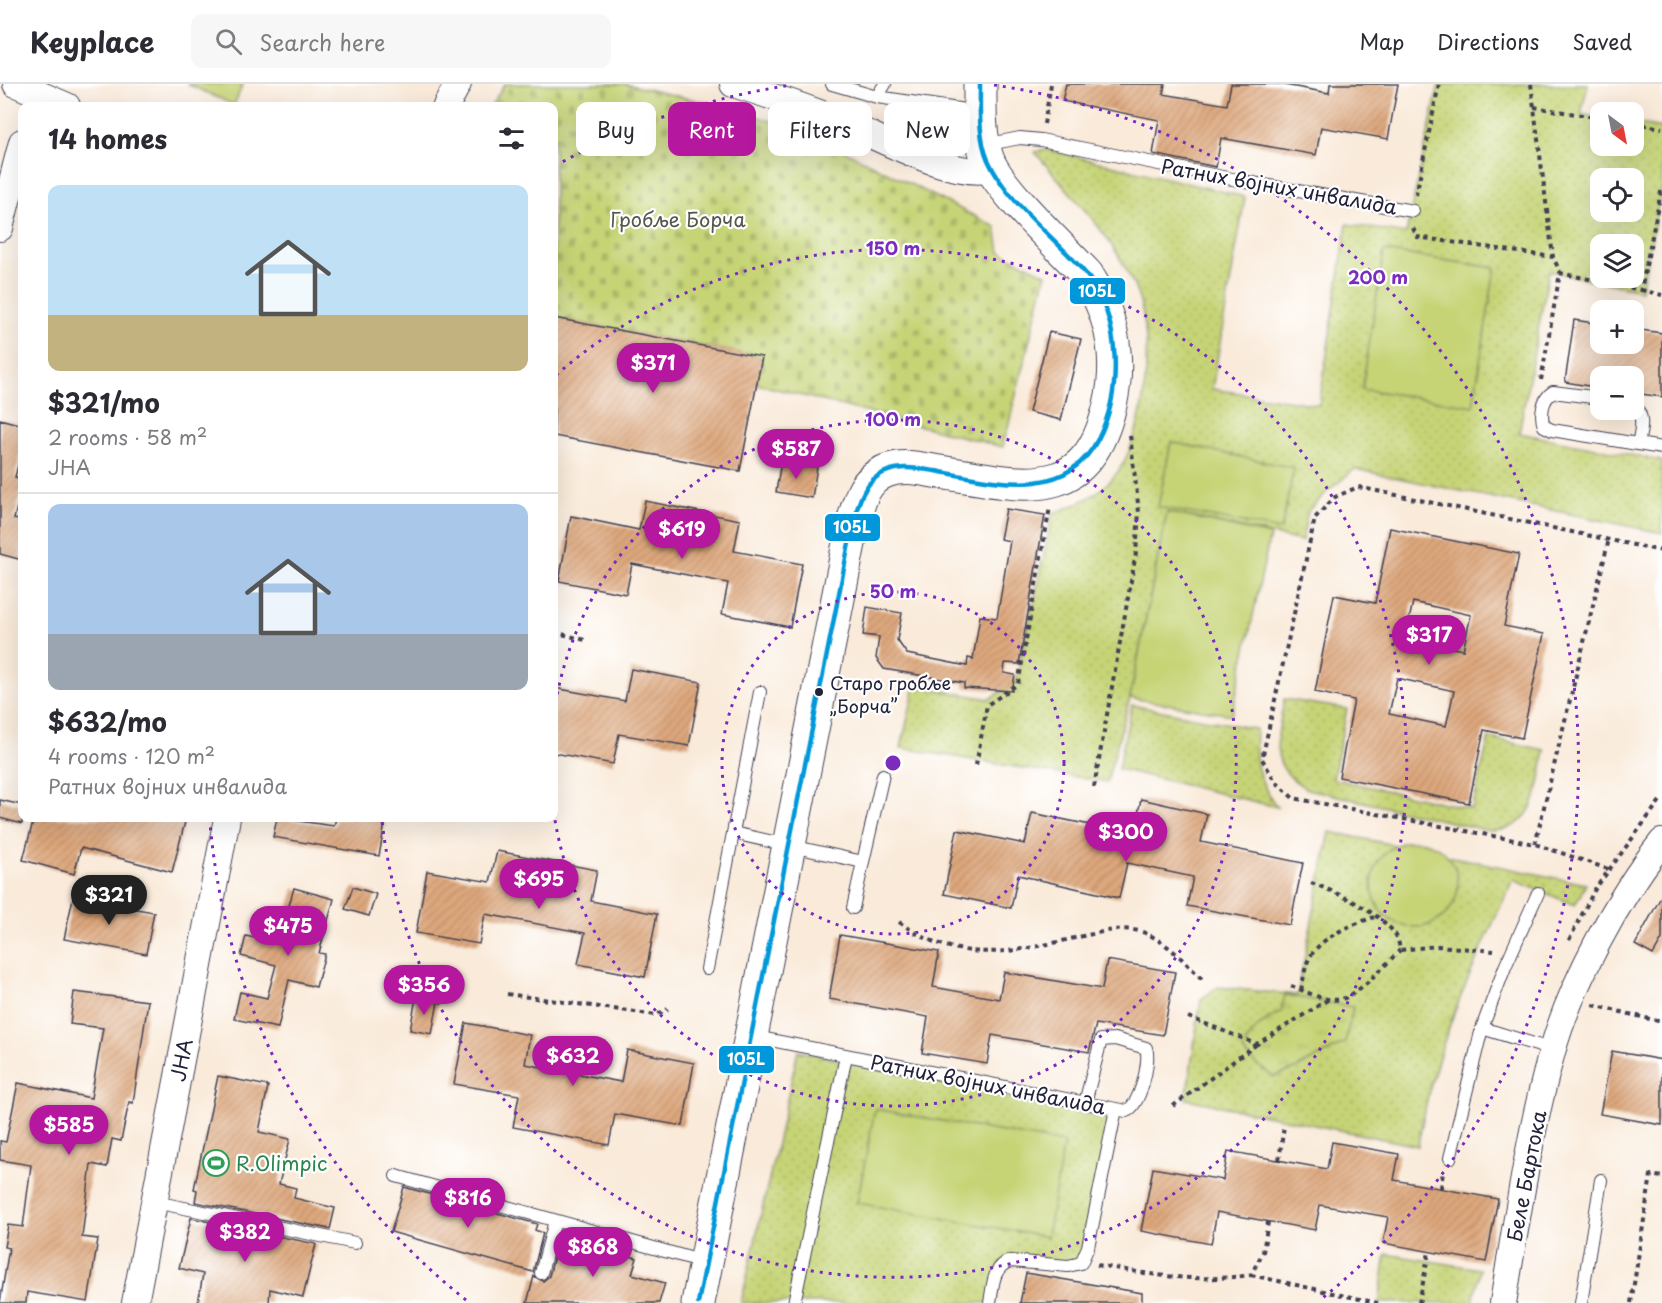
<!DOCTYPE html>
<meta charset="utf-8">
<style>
:root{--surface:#fff;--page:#f7f7f7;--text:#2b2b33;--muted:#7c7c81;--line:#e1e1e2;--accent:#b5179e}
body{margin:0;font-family:"Playpen Sans",sans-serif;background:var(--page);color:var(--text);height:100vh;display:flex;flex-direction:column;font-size:22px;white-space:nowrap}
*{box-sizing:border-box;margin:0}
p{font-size:20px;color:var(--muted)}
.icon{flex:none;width:33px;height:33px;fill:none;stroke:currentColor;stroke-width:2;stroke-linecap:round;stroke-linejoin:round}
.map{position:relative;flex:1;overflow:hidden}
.sheet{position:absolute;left:18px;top:18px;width:540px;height:720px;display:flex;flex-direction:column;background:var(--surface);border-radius:12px;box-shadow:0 6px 24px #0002}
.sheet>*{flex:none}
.hud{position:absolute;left:576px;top:18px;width:570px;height:54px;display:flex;gap:12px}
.needle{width:39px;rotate:148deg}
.controls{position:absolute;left:1590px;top:18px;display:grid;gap:12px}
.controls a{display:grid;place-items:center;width:54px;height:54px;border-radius:12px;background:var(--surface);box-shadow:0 6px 24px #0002;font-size:30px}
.price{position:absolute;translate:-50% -51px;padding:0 14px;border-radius:21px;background:var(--accent);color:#fff;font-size:20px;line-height:39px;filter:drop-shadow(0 2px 3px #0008)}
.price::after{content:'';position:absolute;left:50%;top:36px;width:18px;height:14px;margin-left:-9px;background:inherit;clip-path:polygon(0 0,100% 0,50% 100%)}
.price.current{background:#222;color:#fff}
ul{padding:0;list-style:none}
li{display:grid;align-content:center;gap:12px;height:318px;padding:0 30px}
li+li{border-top:2px solid var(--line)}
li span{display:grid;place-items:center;height:186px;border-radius:12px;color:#555}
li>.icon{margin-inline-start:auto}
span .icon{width:108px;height:108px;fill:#fffc;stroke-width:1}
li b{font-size:26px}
h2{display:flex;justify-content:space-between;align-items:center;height:72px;padding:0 30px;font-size:26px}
.tag{padding:0 21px;border-radius:12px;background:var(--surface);box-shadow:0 6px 24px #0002;font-size:21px;line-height:54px}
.tag.current{background:var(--accent);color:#fff}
header{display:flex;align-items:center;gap:36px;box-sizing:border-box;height:84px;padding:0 30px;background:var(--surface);border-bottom:2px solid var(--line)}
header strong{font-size:28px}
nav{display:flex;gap:33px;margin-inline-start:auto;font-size:21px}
.search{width:420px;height:54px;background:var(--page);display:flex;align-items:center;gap:15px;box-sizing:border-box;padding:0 21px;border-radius:12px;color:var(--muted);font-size:22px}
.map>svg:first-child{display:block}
.grass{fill:url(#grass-dots);stroke:#747b58;stroke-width:1.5;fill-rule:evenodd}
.cemetery{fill:url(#cemetery-stones);stroke:#747b58;stroke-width:1.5}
.park{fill:url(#park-tufts);stroke:#747b58;stroke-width:1.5}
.pitch{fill:#c6d476;stroke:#747b58;stroke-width:1.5}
.building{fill:url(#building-hatch);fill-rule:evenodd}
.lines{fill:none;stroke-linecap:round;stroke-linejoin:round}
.lane-casing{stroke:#424053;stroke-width:14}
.street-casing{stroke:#424053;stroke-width:28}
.secondary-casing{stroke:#424053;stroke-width:35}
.path{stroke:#424053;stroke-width:4;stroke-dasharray:4.5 4.5;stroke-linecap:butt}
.lane{stroke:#fff;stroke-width:12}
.street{stroke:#fff;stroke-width:26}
.secondary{stroke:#fff;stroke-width:33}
.bus-1-casing{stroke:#fff;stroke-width:9}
.bus-1{stroke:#0098da;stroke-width:4.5}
.ring{fill:none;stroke:#7b2cbf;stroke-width:3;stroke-dasharray:3 6}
.bus-dot{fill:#22223b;stroke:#fff;stroke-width:2}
.labels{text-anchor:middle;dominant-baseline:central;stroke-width:4.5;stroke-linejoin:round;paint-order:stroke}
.bus-label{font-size:18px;fill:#22223b;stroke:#fff;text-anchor:start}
.street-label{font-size:20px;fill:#22223b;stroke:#fff}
.park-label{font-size:20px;fill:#53574d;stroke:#fff}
.leisure-label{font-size:20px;fill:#27864d;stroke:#fff;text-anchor:start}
.centre{fill:#7b2cbf;stroke:#fff;stroke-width:3}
.ring-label{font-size:18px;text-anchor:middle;font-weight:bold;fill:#7b2cbf;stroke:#fff;stroke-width:4.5;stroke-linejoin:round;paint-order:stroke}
.line-badge{stroke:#fff;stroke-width:2}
.badge-label{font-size:16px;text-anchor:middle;font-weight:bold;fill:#fff}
</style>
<header>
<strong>Keyplace</strong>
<div class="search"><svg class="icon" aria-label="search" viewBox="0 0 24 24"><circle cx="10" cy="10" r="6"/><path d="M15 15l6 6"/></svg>Search here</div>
<nav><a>Map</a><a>Directions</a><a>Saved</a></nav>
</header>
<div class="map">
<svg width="1662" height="1219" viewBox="0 0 1662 1219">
<defs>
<pattern id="grass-dots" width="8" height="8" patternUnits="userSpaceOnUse" patternTransform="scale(1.5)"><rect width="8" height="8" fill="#c6d476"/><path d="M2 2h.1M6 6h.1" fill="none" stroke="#aab667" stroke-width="1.8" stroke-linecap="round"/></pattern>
<pattern id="cemetery-stones" width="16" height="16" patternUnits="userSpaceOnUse" patternTransform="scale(1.5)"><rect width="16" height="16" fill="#c6d476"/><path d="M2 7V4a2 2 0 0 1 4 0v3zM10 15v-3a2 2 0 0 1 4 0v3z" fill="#aab667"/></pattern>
<pattern id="park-tufts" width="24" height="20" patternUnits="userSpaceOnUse" patternTransform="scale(1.5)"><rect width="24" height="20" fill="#c6d476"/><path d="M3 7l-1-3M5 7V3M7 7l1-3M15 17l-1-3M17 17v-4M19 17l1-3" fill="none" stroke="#aab667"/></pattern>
<pattern id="building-hatch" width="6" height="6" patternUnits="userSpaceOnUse" patternTransform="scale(1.5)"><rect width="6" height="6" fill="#dda77c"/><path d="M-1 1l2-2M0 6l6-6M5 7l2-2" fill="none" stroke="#bd8f6c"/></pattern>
</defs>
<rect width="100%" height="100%" fill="#fff"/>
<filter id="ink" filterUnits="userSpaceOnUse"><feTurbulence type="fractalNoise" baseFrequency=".0167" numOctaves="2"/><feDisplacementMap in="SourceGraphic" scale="12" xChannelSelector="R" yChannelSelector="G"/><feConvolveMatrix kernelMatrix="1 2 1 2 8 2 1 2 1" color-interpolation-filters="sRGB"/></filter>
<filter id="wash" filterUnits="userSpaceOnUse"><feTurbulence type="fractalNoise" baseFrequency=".008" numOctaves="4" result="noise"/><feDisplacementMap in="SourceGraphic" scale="24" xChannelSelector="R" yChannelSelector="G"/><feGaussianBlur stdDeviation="1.35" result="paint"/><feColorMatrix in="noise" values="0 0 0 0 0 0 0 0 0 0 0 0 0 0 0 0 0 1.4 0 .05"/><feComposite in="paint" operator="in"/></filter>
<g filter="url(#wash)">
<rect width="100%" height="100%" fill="#f9ead9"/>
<!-- grass -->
<path class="grass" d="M1439,0H1588L1581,30L1600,34V62H1634V39L1662,44V103L1641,206L1549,187L1519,349L1662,377V449L1355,385L1328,407L1308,427L1302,457L1167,428L1130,614L1107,698L901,664L915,602L990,615L1016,598L1053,429C1075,422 1095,413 1111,396C1146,360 1155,257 1138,212C1119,157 1071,112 1035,68L1044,65L1245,113L1212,305L1319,321L1347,140L1406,150ZM1600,94H1634V128H1600ZM1600,160H1634V194H1600Z
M1284,615L1347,625L1333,695L1472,725L1489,654L1545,666C1538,703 1537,747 1490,747L1307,705C1265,681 1278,656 1284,615Z
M1132,621L1256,645C1254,677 1257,696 1277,723L1118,685Z
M1330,748L1586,800L1575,821L1513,796C1471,886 1434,962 1418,1062L1186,1015L1201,915L1218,903L1297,911Z
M798,967L1113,1036L1081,1179H1005L990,1219H741Z
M1386,1170L1480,1185L1473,1219H1379Z"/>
<!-- cemetery -->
<path class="cemetery" d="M505,0H625L734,25L813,51L996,143L1000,168L1046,190L1003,363L757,300L762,273L554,234V22H491Z"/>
<!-- park -->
<path class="park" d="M1285,911L1353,923L1345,959L1295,985L1274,993L1257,981L1243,967C1249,949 1263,936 1281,928Z"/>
<!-- pitch -->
<path class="pitch" d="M187,0H243L234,21Z
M1384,167L1495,184L1473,322L1362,305Z
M1171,358L1294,384L1281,446L1158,423Z
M1167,428L1270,451L1232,631L1130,614Z
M1372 800a43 43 0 1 1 86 0a43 43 0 1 1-86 0Z
M875,1025L1064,1059L1047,1153L857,1119Z"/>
<g id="blocks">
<!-- building -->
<path class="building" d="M1066,0H1165L1163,10L1227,21L1231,0H1279L1329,9L1330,0H1398L1388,55L1321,43L1316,71L1221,54L1216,83L1153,70L1159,36L1062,17Z
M554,234L762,273L740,387L554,352Z
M1574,236L1600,240V260H1634V245L1662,249V313L1634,309V292H1600V304L1565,298Z
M1049,248L1081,255L1061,336L1029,328Z
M0,335L22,341V365L15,393L22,395V403L14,435L22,437V476L0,470Z
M781,377L817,383L812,414L776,408Z
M645,417L740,436L734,467L802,480L790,543L722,530L728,499L632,480L626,510L559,497L571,432L639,446Z
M1006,425L1045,431L1019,580L1005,579L1004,589L1015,591L1012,607L964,604V599L884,585L876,574L879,553L863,551L867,523L902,529L897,556L907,570L967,582L968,574L973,575L980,532L997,534L1010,457L1000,455Z
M1390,444L1519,470L1504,542L1544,550L1522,654L1484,646L1469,719L1339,693L1354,616L1315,608L1334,511L1375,519ZM1413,518L1471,531L1463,566L1405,554ZM1397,594L1454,607L1446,642L1389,630Z
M631,585L701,598L689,662L619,650L613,680L554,669V604L625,617Z
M1141,715L1207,730L1201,758L1303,779L1290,841L1187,822L1193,793L1127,779L1119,814L1018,791L1011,824L944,810L957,746L1025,760L1032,729L1134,750Z
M0,716L22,721V740L0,734Z
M34,734H186L172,788L81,764L74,790L23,776Z
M277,734L334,742L336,734H386L379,772L273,753Z
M497,767L597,786L591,817L657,830L645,893L578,880L585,849L485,830L479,860L416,849L427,787L490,798Z
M353,803L376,810L369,832L345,825Z
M294,804L334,815L319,869L325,870L316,903L289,896L278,944L234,935L240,908L267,914L276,881L241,872L246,852L278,860Z
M1662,811V855L1653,871L1635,861Z
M73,814L154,828L146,870L64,855Z
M840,851L939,868L933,903L999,915L1004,888L1102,905L1107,876L1175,888L1163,951L1096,940L1089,968L992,951L987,980L922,969L928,933L829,915Z
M74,908L148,917L133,1019L129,1018L121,1057L112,1055L107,1083L91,1080L82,1153L98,1155L88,1218L27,1208L26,1219H0L9,1164L4,1163L8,1141L23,1143L31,1081L0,1076V1057L6,1058L18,999L91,1014L103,944L70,940Z
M416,914L438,918L432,950L410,946Z
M466,939L530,951L525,980L621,998L627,966L694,979L683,1042L615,1030L609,1061L513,1043L519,1011L454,1000Z
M1612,967L1662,976V1041L1600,1030Z
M218,992L268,1002L259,1048L290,1055L279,1100L296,1104L294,1114L335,1124L330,1145L195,1118L197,1106L194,1105Z
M1332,1058L1399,1070L1394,1096L1498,1115L1486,1178L1383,1159L1388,1133L1320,1121L1315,1146L1217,1128L1211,1160L1141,1147L1153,1084L1223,1096L1228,1067L1327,1085Z
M404,1103L537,1140L535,1146L543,1149L533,1188L391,1148Z
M191,1134L316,1160L303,1213L270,1205L269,1219H198L203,1190L179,1184Z
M559,1153L637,1174L632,1190L665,1199L659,1219H527L534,1192L543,1197L549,1192Z
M1026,1189L1142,1209V1219H1020Z"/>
</g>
</g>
<g filter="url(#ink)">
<use href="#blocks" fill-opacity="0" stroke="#424053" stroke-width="1.5"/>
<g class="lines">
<defs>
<path id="lane" d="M832,0L877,13L979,28
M877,13L885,0
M984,61L1020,54L1041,56L1247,98L1413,127
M1600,314L1553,308C1542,315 1540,331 1544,342L1552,346L1662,364
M1634,321C1645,332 1641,346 1638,360
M733,749L863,778L853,824
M863,778L883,691
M707,885L760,608
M1482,944L1553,966
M751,952L1126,1027C1140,1022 1151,977 1146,964L1115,955L1101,956L1085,1019
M1450,1074L1482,944L1505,883L1538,809
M396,1092L704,1178
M155,1118L355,1159
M541,1189L555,1137
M794,1219L846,972
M990,1219C993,1203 992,1183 1010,1177L1068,1182L1081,1179L1088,1163L1116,1025
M1581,1219L1601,1096"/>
<path id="street" d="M16,0L67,22
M733,0C768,11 803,22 837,36C876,51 952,96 992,85
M446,22L458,0
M0,144L22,58
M135,1219L227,734
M1503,1219C1517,1135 1529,1050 1552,968C1571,900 1618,813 1662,758"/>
<path id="secondary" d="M698,1219L853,439C859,418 863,396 886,387C904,380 921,385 940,388C1020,400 1086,424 1110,321C1121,275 1112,231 1087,191C1063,165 997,104 987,74C979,50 980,25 980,0"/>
</defs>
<!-- lane casing -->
<use href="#lane" class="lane-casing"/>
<!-- street casing -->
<use href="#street" class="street-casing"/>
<!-- secondary casing -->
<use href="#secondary" class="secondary-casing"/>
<!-- path -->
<path class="path" d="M1531,0L1553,173
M1534,23L1600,34
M1634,39L1662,44
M1044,40L1051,0
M1416,111L1439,0
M1413,144L1417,153L1553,173L1560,188
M1641,206L1662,211
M1541,296L1560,189L1641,206L1662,103
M554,548L585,556
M976,681L987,621L1018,600L1050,423
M1094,703L1136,469L1139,428L1130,351
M1535,760L1609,455
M1608,785L1535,760L1293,714L1275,697L1262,675L1315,434L1335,413L1358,403L1662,467
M1311,799C1335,807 1379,828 1394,849C1398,853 1399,860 1400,866L1438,862L1494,867
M899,838C961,883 1015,868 1083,852C1103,848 1125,841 1145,849C1168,859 1184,877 1202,895
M1569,856L1595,805L1662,714
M1291,902C1306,907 1326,919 1342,915C1360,909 1386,880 1400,866
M1301,906C1303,898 1304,890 1306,882C1315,854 1349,842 1374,833
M507,910L656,931L668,925
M1593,921L1662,938
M1188,933L1257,960L1329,915
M1173,1022L1257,960
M1279,1076L1284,1042
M1441,1104L1443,1087
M1097,1181C1154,1191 1193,1199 1251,1191L1263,1168L1268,1138
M1251,1191L1378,1219
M1419,1219L1429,1168
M1631,1219L1651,1091L1662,1093"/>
<!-- lane -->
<use href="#lane" class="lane"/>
<!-- street -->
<use href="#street" class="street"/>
<!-- secondary -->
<use href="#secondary" class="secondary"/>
<defs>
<path id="bus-1" d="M698,1219L853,439C858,422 862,402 878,392C895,380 916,384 935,387C993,397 1065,419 1098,355C1123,307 1121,233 1086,190C1055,152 1009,122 988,76C978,53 980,25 980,0"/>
</defs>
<!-- bus-1 casing -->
<use href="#bus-1" class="bus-1-casing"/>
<!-- bus-1 -->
<use href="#bus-1" class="bus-1"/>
</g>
</g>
<!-- distance rings -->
<g class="ring">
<circle cx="893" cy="679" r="171"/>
<path d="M554 628A343 343 0 1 1 554 730"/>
<path d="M556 291A514 514 0 1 1 382 737"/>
<path d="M466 1216A686 686 0 0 1 210 739M555 82A686 686 0 0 1 792 1M994 1A686 686 0 0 1 1320 1216"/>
</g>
<!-- icons -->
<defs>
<symbol id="stadium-ring" viewBox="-11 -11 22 22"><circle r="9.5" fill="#fff" stroke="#2e9e5b" stroke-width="1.5"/><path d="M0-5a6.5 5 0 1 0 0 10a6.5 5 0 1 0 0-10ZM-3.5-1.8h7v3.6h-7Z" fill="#2e9e5b"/></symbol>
</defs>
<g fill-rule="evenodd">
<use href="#stadium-ring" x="201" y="1064" width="30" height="30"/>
</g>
<!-- markers -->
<circle class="bus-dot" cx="819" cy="608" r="5"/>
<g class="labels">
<!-- bus labels -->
<g class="bus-label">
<text x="830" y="598">Старо гробље<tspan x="830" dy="23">„Борча”</tspan></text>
</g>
<!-- street labels -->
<g class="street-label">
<text transform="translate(1279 102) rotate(10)">Ратних војних инвалида</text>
<text transform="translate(181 976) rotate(-79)">ЈНА</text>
<text transform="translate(988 1000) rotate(11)">Ратних војних инвалида</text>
<text transform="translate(1526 1092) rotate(-79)">Беле Бартока</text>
</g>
<!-- park labels -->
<g class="park-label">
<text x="678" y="135">Гробље Борча</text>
</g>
<!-- leisure labels -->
<g class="leisure-label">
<text x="236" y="1079">R.Olimpic</text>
</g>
</g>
<circle cx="893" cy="679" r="9" class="centre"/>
<g class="ring-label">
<text x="893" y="171">150 m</text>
<text x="1378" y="200">200 m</text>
<text x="893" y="342">100 m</text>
<text x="893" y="514">50 m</text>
</g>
<g class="line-badge">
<rect x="1069" y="193" width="57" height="28" rx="6" fill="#0098da"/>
<rect x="824" y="429" width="57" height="29" rx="6" fill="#0098da"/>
<rect x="718" y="961" width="57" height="29" rx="6" fill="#0098da"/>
</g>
<g class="badge-label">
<text x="1097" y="213">105L</text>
<text x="852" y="449">105L</text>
<text x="746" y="981">105L</text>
</g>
</svg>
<div class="controls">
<a><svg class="needle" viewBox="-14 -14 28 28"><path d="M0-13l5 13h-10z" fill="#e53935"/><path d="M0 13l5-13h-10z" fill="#7c7c81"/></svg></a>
<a><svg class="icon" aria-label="locate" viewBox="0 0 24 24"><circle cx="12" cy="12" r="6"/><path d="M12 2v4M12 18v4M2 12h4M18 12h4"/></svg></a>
<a><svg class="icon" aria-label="layers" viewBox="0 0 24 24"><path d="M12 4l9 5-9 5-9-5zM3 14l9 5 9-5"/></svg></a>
<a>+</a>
<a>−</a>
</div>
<b class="price" style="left:653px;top:310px">$371</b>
<b class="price" style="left:796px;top:396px">$587</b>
<b class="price" style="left:682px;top:476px">$619</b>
<b class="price" style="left:1429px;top:582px">$317</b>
<b class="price" style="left:1126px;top:779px">$300</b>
<b class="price" style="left:539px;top:826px">$695</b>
<b class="price current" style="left:109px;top:842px">$321</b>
<b class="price" style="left:288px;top:873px">$475</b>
<b class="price" style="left:424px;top:932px">$356</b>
<b class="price" style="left:573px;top:1003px">$632</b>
<b class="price" style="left:69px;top:1072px">$585</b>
<b class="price" style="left:468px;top:1145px">$816</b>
<b class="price" style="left:245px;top:1179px">$382</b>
<b class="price" style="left:593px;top:1194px">$868</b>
<div class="hud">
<a class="tag">Buy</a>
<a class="tag current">Rent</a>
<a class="tag">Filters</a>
<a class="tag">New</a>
</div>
<section class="sheet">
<h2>14 homes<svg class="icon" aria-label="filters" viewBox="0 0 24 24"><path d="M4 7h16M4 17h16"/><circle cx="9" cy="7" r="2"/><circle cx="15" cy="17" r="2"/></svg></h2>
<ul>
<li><span style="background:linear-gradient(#bfe0f5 70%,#c2b280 0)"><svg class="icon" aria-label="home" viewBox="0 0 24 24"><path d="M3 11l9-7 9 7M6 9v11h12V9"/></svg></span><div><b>$321/mo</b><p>2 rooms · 58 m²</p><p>ЈНА</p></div></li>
<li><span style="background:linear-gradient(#a9c7e8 70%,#9aa5b1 0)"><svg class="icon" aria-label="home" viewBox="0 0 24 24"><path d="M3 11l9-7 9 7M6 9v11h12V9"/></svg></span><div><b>$632/mo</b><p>4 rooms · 120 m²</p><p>Ратних војних инвалида</p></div></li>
</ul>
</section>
</div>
